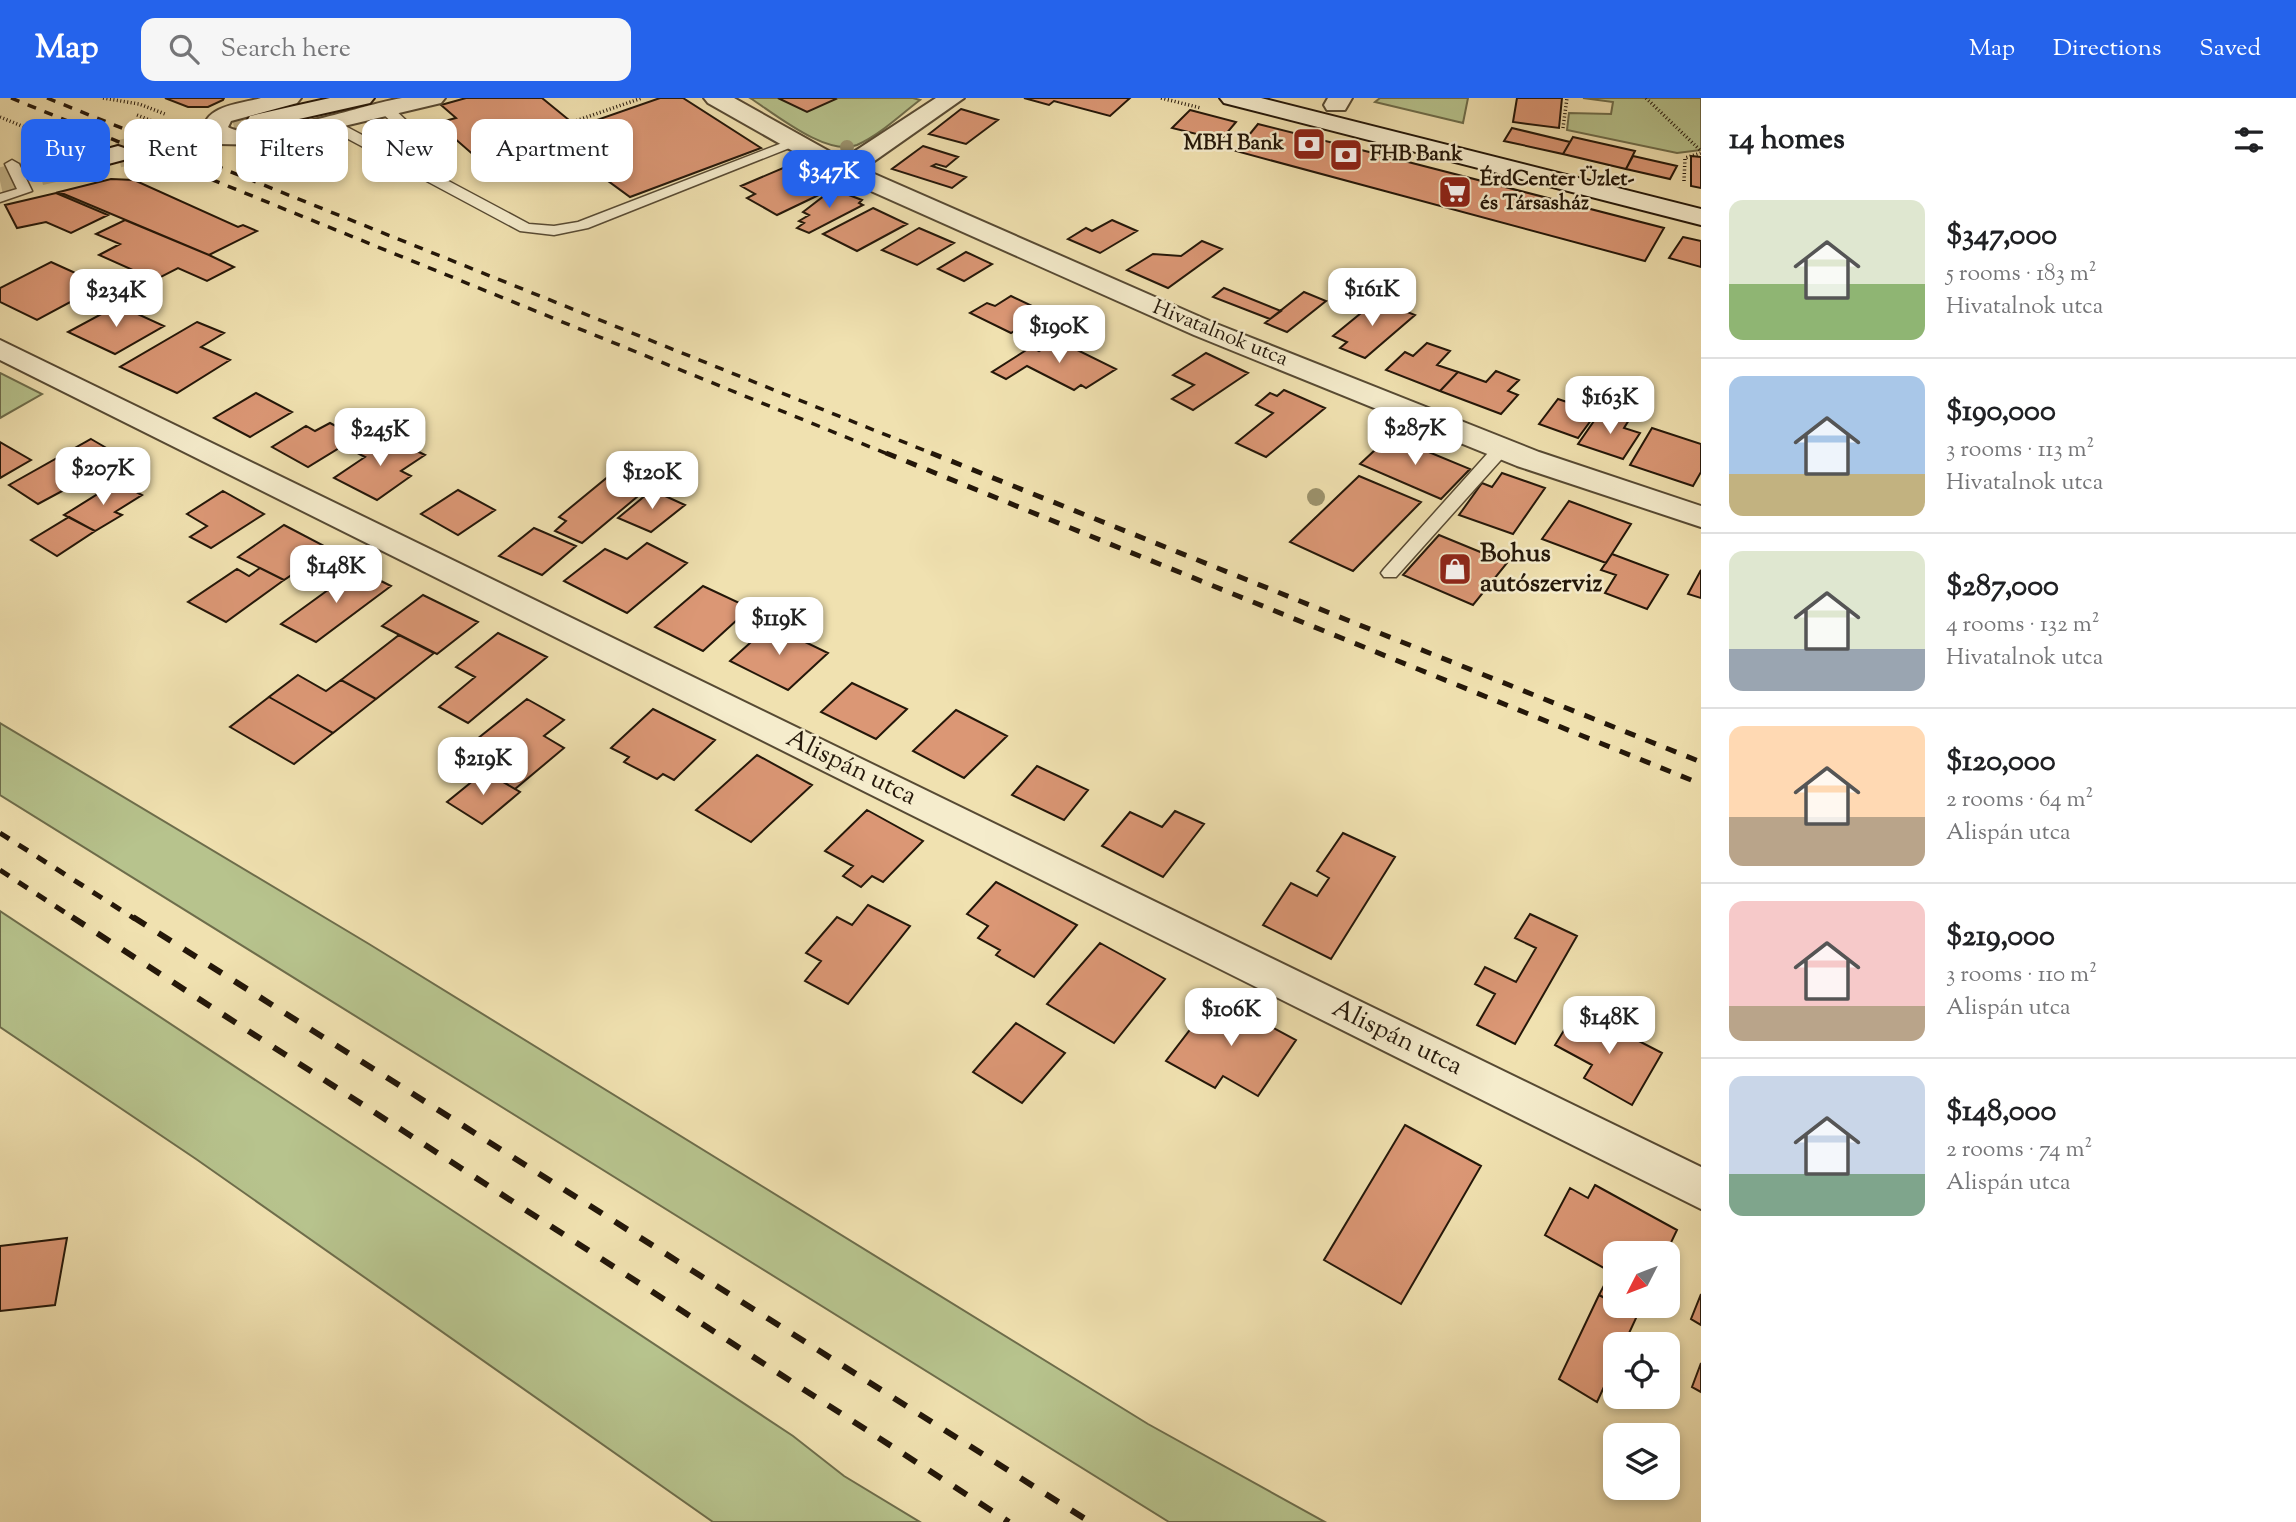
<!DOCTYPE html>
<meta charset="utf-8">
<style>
:root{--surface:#fff;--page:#f6f6f6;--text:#202124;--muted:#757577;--line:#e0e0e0;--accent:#2563eb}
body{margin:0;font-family:"Sorts Mill Goudy",serif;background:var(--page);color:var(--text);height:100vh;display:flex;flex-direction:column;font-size:26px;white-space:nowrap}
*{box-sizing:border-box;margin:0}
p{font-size:23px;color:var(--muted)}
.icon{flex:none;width:38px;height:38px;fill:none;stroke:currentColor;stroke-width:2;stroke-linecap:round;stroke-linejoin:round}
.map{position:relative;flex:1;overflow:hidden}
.side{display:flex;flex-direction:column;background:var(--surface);width:595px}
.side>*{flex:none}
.top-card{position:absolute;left:21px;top:21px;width:665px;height:63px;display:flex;gap:14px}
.needle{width:46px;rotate:228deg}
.fabs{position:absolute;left:1603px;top:1143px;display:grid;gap:14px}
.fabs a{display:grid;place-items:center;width:77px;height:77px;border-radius:14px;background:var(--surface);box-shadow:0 4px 10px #0003;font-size:35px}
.price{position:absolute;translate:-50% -60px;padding:0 16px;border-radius:14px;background:#fff;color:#222;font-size:23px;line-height:46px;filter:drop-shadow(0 2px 4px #0008)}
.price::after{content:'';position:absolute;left:50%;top:42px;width:21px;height:16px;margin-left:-10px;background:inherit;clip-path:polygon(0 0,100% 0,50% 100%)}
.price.selected{background:var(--accent);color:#fff}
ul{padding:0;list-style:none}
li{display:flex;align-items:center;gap:21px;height:175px;padding:0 28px}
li+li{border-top:2px solid var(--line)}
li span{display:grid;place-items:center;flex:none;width:196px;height:140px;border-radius:14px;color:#555}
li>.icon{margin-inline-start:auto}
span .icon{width:84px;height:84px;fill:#fffc;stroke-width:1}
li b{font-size:30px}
h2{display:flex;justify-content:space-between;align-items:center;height:84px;padding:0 28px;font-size:30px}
.pill{padding:0 24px;border-radius:14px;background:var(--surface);box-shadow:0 4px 10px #0003;font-size:24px;line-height:63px}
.pill.selected{background:var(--accent);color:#fff}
header{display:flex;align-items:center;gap:42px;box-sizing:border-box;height:98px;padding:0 35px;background:var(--accent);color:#fff}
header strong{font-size:33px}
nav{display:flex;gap:38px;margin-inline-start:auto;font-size:24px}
.search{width:490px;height:63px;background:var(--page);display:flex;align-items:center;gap:18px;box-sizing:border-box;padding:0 24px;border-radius:14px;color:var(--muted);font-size:26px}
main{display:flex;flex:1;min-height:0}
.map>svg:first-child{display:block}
.green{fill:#b7c38d;stroke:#6e6d4b;stroke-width:2}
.building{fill:#db9775;stroke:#241709;stroke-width:2}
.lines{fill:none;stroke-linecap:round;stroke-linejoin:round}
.secondary-tunnel{stroke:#c7b98f;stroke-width:27;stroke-dasharray:27 14;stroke-linecap:butt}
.lane-casing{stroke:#574a33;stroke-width:3}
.street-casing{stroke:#574a33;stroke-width:4}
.secondary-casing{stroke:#241709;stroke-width:4}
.path{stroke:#241709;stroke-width:3.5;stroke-dasharray:1 2.5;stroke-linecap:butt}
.lane{fill:#f5eccc;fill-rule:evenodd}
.street{fill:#f5eccc;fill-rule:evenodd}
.secondary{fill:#f5eccc;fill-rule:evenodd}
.rail-far2{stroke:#241709;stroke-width:3.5;stroke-dasharray:9 9;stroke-linecap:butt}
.rail-far1{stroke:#241709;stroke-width:5;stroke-dasharray:11 11;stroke-linecap:butt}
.rail{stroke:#241709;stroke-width:6;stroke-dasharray:15 15;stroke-linecap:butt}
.tree{fill:#9c936d}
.labels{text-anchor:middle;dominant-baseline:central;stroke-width:5;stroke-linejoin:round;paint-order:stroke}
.far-poi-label{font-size:21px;font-weight:bold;fill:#241709;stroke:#f5eccc;text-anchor:start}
.far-street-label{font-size:21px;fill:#241709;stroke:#f5eccc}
.poi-label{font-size:26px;font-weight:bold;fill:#241709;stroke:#f5eccc;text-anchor:start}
.street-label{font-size:26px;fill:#241709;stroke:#f5eccc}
</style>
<header>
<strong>Map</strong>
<div class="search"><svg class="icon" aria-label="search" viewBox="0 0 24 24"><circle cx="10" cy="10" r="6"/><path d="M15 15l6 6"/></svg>Search here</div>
<nav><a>Map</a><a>Directions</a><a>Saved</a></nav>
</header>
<main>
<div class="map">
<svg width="1701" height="1424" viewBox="0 0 1701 1424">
<rect width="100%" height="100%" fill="#f0e1b0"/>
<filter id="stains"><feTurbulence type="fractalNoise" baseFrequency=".00286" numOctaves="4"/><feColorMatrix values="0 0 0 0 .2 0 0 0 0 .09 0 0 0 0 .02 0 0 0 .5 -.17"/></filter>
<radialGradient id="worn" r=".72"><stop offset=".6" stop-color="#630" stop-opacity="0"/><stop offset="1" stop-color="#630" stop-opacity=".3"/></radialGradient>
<!-- green -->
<path class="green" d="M750,0H913L920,2C900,17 880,37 857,47C827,59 775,16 750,0Z
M1380,0H1468L1463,25L1375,4Z
M1583,0H1701V52L1677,55L1567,32L1569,15L1611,16L1613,4Z
M0,275L42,296L0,320Z
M0,625L369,846L1148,1326L1325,1424H1169L0,697Z
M0,813L793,1338L844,1378L920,1424H713L196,1061L0,929Z"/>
<!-- building -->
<path class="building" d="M165,0H224L223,2L208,9H188Z
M466,0H542L569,22L495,44L504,52L477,60L437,25L456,20L441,7Z
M660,0H683L761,50L630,99L548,39Z
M778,0H835L836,1L807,14Z
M1024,0H1130L1110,18L1054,3L1049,7Z
M1517,0H1562L1559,30L1513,24Z
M961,11L998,22L966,46L929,36Z
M1190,12L1236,24L1221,42L1172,30Z
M1258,26L1381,57L1664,130L1645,163L1236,53Z
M1512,30L1570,44L1563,56L1504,43Z
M1573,39L1635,53L1626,71L1563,56Z
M923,48L958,59L946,69L936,66L932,68L966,79L952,90L892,71Z
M1633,58L1677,68L1670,81L1626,71Z
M1691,58L1701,59V90L1691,88Z
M783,70L824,89L816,92L823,95L777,117L747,100L755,96L741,88Z
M111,81L134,82L238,129L243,127L257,133L209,157L59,94Z
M833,91L862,102L859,105L863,107L809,135L797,130L804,125L799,123L809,117L803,114Z
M56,95L108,117L71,135L46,124L17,130L5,107Z
M873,110L907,126L857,153L823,136Z
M125,122L209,157L234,169L207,183L178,170L155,182L99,157L120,146L96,136Z
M1112,122L1137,133L1100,155L1068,141L1086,130L1092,133Z
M919,130L954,145L917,167L882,152Z
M1683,139L1701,143V169L1669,160Z
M1202,143L1222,151L1168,190L1127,172L1153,156L1181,158Z
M966,154L992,166L964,183L938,171Z
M51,164L102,187L37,222L0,204V190Z
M1224,190L1281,213L1270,221L1213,199Z
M1304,194L1326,203L1287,234L1265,225Z
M1011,198L1045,214L1011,235L970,215L987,205L995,208Z
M1377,202L1415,217L1365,260L1340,250L1347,244L1333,238Z
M118,207L164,228L115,256L68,234Z
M197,224L224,235L201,249L230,262L177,295L120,269Z
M1057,242L1116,271L1086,290L1081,287L1074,292L1027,268L1006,281L992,274L1031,249L1039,253Z
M1427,245L1450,253L1437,267L1458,274L1440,293L1386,272L1405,254L1413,258Z
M1206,255L1248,275L1193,312L1172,301L1194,287L1173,277Z
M1496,273L1519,282L1508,293L1518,297L1501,316L1440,293L1458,274L1486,284Z
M1284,292L1325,310L1266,359L1236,345L1273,315L1256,307L1270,295L1277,298Z
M256,295L292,314L250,339L214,320Z
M1558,301L1597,314L1578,340L1539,326Z
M1601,313L1629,322L1624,330L1640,335L1623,361L1578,346Z
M330,325L357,339L308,369L272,349L306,328L315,333Z
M1652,330L1701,346V374L1693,388L1630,367Z
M386,338L425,357L401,373L411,378L377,402L334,380L365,359L359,356Z
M1390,338L1470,371L1441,401L1360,366Z
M91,341L127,362L108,373L103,371L38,406L9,387Z
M0,344L31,362L0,380Z
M615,373L650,388L582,445L555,433L566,423L559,419Z
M1502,375L1545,390L1513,436L1459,417L1482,385L1492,389Z
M1359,378L1421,404L1353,473L1290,444Z
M117,384L142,397L115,414L122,417L95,433L64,417Z
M458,392L495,412L458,437L421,416Z
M652,392L685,407L651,434L618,420Z
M223,393L264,416L211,450L190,439L207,428L187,416Z
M1569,403L1631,426L1606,465L1542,441Z
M69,419L95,433L57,458L31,442Z
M284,427L330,451L284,482L238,459Z
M534,430L576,448L542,477L499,458Z
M1439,437L1507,465L1473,507L1403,477Z
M647,445L687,465L627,515L564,483L605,451L627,461Z
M1612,456L1668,477L1647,511L1605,495L1616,477L1601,472Z
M260,470L284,482L226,524L188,504L237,471L249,478Z
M357,471L391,488L316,544L281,526Z
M1701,472V500L1688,496Z
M703,488L750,510L703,553L655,529Z
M423,497L478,524L437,556L382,528Z
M770,527L828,555L788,592L730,563Z
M498,535L547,559L468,625L439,609L475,579L456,569Z
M399,537L434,555L376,601L341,582Z
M298,577L326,593L341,582L376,601L333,635L269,599Z
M852,585L907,611L876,641L821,614Z
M269,599L333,635L294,666L230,629Z
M527,601L564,622L544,638L564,650L515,691L457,657Z
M653,611L715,642L674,682L663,676L657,681L624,664L629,659L611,650Z
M956,612L1007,638L964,680L913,653Z
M757,657L812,687L751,744L696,712Z
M1037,668L1088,692L1064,722L1012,697Z
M485,673L520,694L482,726L447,704Z
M867,712L923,743L883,784L872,778L861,789L843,778L853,768L825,753Z
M1175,713L1204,726L1163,779L1102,748L1130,714L1162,729Z
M1343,735L1395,759L1331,861L1263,827L1291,785L1317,798L1329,780L1317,773Z
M996,784L1077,827L1034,879L996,857L1000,852L978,840L988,828L967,816Z
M868,807L910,828L848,906L805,883L821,863L806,855L837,819L852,827Z
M1530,816L1577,838L1515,946L1477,927L1495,896L1475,886L1485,869L1516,884L1536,850L1515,840Z
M1100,845L1165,881L1114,945L1047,906Z
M1215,899L1296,942L1258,998L1223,978L1215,990L1166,963Z
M1577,911L1662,955L1632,1007L1584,980L1592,967L1555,947Z
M1016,925L1065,955L1022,1005L973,974Z
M1405,1027L1481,1068L1401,1206L1324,1162Z
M1595,1087L1677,1132L1666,1155H1615V1205L1599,1197L1611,1174L1545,1137L1570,1090L1588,1100Z
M67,1140L55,1207L0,1213V1148Z
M1701,1196V1227L1691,1221Z
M1599,1197L1637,1218L1624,1246H1615V1265L1597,1304L1559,1281Z
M1619,1208H1642L1637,1218Z
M1701,1265V1294L1692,1289Z"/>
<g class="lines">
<!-- secondary-tunnel -->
<path class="secondary-tunnel" d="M194,38L259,23
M118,56L178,42
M0,83L97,61"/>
<defs>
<path id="lane" d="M381,8H391L449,63V69H439L381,14Z
M324,22H334L529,126L554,128L578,124L790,42L802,45L588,130L554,137L520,133L324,28Z
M12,62L19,66L32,93L0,104V96L17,91L5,66Z
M1502,345L1510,350L1508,354L1396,479H1384L1381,475L1384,471L1496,346Z"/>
<path id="street" d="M261,0H301L297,5L231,23L228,29C252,46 368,5 402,0C416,0 431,0 445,0L441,5L264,47L219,46L203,32C206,7 241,6 261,0Z
M704,0H734L843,61L936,0H964L863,71L1214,225L1539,354L1701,408V429L1517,368L1194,237L835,77L708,5Z
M1328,0H1352L1345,12H1327L1324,7Z
M0,242L1701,1069V1111L0,262Z"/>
<path id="secondary" d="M330,0H374L370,5L259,30L250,28L247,23L250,18Z
M1220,0H1261L1701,111V127L1224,5Z
M194,31L203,33L206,38L203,43L178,49L169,47L166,42L169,37Z
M118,48L127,51L131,56L127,61L97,69L88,66L84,61L88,56Z"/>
</defs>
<!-- lane casing -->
<use href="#lane" class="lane-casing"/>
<!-- street casing -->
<use href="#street" class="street-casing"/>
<!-- secondary casing -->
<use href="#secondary" class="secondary-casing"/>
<!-- path -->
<path class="path" d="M103,0L139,6L165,16
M1161,0L1201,10
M1646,0L1701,53
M137,17L152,23
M0,19L34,33L31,42L26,44
M1563,30L1567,0
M30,49L40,44
M498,59L523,41L642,0
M1684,83L1685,60L1701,55"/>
<!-- lane -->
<use href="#lane" class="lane"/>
<!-- street -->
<use href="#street" class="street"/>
<!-- secondary -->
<use href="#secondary" class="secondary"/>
<!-- rail-far2 -->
<path class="rail-far2" d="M11,0L890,357
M47,0L936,357"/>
<!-- rail-far1 -->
<path class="rail-far1" d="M886,355L1701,686
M931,355L1701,664
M0,735L135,821
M0,772L75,821"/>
<!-- rail -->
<path class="rail" d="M72,819L1009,1424
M133,819L1090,1424"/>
</g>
<!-- trees -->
<g class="tree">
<circle cx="847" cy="49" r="7"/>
<circle cx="1316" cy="399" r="9"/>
</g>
<!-- icons -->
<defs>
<symbol id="bank-square" viewBox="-11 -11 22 22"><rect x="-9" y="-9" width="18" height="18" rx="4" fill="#8f2418" stroke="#f5eccc"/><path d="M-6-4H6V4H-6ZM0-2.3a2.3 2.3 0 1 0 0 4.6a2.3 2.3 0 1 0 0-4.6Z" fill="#fff"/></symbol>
<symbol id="supermarket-square" viewBox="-11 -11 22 22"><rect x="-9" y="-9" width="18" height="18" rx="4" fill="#8f2418" stroke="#f5eccc"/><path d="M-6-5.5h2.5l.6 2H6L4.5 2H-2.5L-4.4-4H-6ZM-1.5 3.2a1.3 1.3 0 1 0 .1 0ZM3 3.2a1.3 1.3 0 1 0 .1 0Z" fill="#fff"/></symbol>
<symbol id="shop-square" viewBox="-11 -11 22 22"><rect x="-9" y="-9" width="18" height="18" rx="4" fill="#8f2418" stroke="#f5eccc"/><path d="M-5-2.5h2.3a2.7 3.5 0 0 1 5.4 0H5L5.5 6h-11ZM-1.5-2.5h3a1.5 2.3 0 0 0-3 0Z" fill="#fff"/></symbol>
</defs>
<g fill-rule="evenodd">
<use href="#bank-square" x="1290" y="27" width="38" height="38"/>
<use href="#bank-square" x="1327" y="38" width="38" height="38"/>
<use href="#supermarket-square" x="1436" y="75" width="38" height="38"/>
<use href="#shop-square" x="1436" y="452" width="38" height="38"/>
</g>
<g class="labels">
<!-- far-poi labels -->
<g class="far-poi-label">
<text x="1284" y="46" text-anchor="end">MBH Bank</text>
<text x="1370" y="57">FHB Bank</text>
<text x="1480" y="82">ÉrdCenter Üzlet-<tspan x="1480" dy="24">és Társasház</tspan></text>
</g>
<!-- far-street labels -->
<g class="far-street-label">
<text transform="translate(1220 236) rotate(22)">Hivatalnok utca</text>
</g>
<!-- poi labels -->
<g class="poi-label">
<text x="1480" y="456">Bohus<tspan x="1480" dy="30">autószerviz</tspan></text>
</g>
<!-- street labels -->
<g class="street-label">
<text transform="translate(851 670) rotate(26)">Alispán utca</text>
<text transform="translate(1397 940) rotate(26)">Alispán utca</text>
</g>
</g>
<rect width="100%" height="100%" filter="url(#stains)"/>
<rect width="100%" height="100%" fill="url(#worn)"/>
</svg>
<div class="fabs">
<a><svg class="needle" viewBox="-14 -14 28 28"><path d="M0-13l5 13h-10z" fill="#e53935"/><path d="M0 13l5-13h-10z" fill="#757577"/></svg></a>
<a><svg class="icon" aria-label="locate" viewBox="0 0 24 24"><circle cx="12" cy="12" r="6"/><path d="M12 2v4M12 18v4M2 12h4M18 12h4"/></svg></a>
<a><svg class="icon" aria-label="layers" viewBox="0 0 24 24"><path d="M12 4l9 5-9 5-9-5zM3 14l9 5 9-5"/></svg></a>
</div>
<b class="price selected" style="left:829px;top:112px">$347K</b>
<b class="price" style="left:1372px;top:230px">$161K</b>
<b class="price" style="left:116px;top:231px">$234K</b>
<b class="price" style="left:1059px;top:267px">$190K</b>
<b class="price" style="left:1610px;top:338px">$163K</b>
<b class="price" style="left:1415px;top:369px">$287K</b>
<b class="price" style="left:380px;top:370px">$245K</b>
<b class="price" style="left:103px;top:409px">$207K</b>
<b class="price" style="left:652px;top:413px">$120K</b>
<b class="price" style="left:336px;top:507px">$148K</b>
<b class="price" style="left:779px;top:559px">$119K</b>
<b class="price" style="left:483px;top:699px">$219K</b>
<b class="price" style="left:1231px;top:950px">$106K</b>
<b class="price" style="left:1609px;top:958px">$148K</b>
<div class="top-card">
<a class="pill selected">Buy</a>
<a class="pill">Rent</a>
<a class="pill">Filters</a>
<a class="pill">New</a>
<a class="pill">Apartment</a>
</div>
</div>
<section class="side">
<h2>14 homes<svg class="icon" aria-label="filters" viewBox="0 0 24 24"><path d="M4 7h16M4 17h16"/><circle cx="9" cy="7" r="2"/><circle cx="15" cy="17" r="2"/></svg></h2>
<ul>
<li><span style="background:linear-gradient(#dfe7d0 60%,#8fb573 0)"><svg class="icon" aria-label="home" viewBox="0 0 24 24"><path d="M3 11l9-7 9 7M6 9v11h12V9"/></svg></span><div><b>$347,000</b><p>5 rooms · 183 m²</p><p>Hivatalnok utca</p></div></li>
<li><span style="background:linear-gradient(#a9c7e8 70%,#c2b280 0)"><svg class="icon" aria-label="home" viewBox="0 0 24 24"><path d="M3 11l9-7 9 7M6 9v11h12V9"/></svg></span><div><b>$190,000</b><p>3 rooms · 113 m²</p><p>Hivatalnok utca</p></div></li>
<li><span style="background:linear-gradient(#dfe7d0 70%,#9aa5b1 0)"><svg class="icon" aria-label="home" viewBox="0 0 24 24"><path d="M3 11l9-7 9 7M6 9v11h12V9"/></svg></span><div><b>$287,000</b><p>4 rooms · 132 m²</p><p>Hivatalnok utca</p></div></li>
<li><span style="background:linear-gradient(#ffd9b3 65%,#b9a48a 0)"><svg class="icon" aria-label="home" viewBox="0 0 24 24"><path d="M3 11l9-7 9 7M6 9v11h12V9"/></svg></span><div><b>$120,000</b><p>2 rooms · 64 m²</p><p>Alispán utca</p></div></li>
<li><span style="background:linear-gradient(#f6c9c9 75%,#b9a48a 0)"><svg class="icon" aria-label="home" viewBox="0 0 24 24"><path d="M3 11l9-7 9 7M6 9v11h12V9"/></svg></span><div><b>$219,000</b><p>3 rooms · 110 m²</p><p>Alispán utca</p></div></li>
<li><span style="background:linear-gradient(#c9d6e8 70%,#7fa58c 0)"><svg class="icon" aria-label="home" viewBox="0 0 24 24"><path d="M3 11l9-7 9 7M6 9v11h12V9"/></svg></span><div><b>$148,000</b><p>2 rooms · 74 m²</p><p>Alispán utca</p></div></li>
</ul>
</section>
</main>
